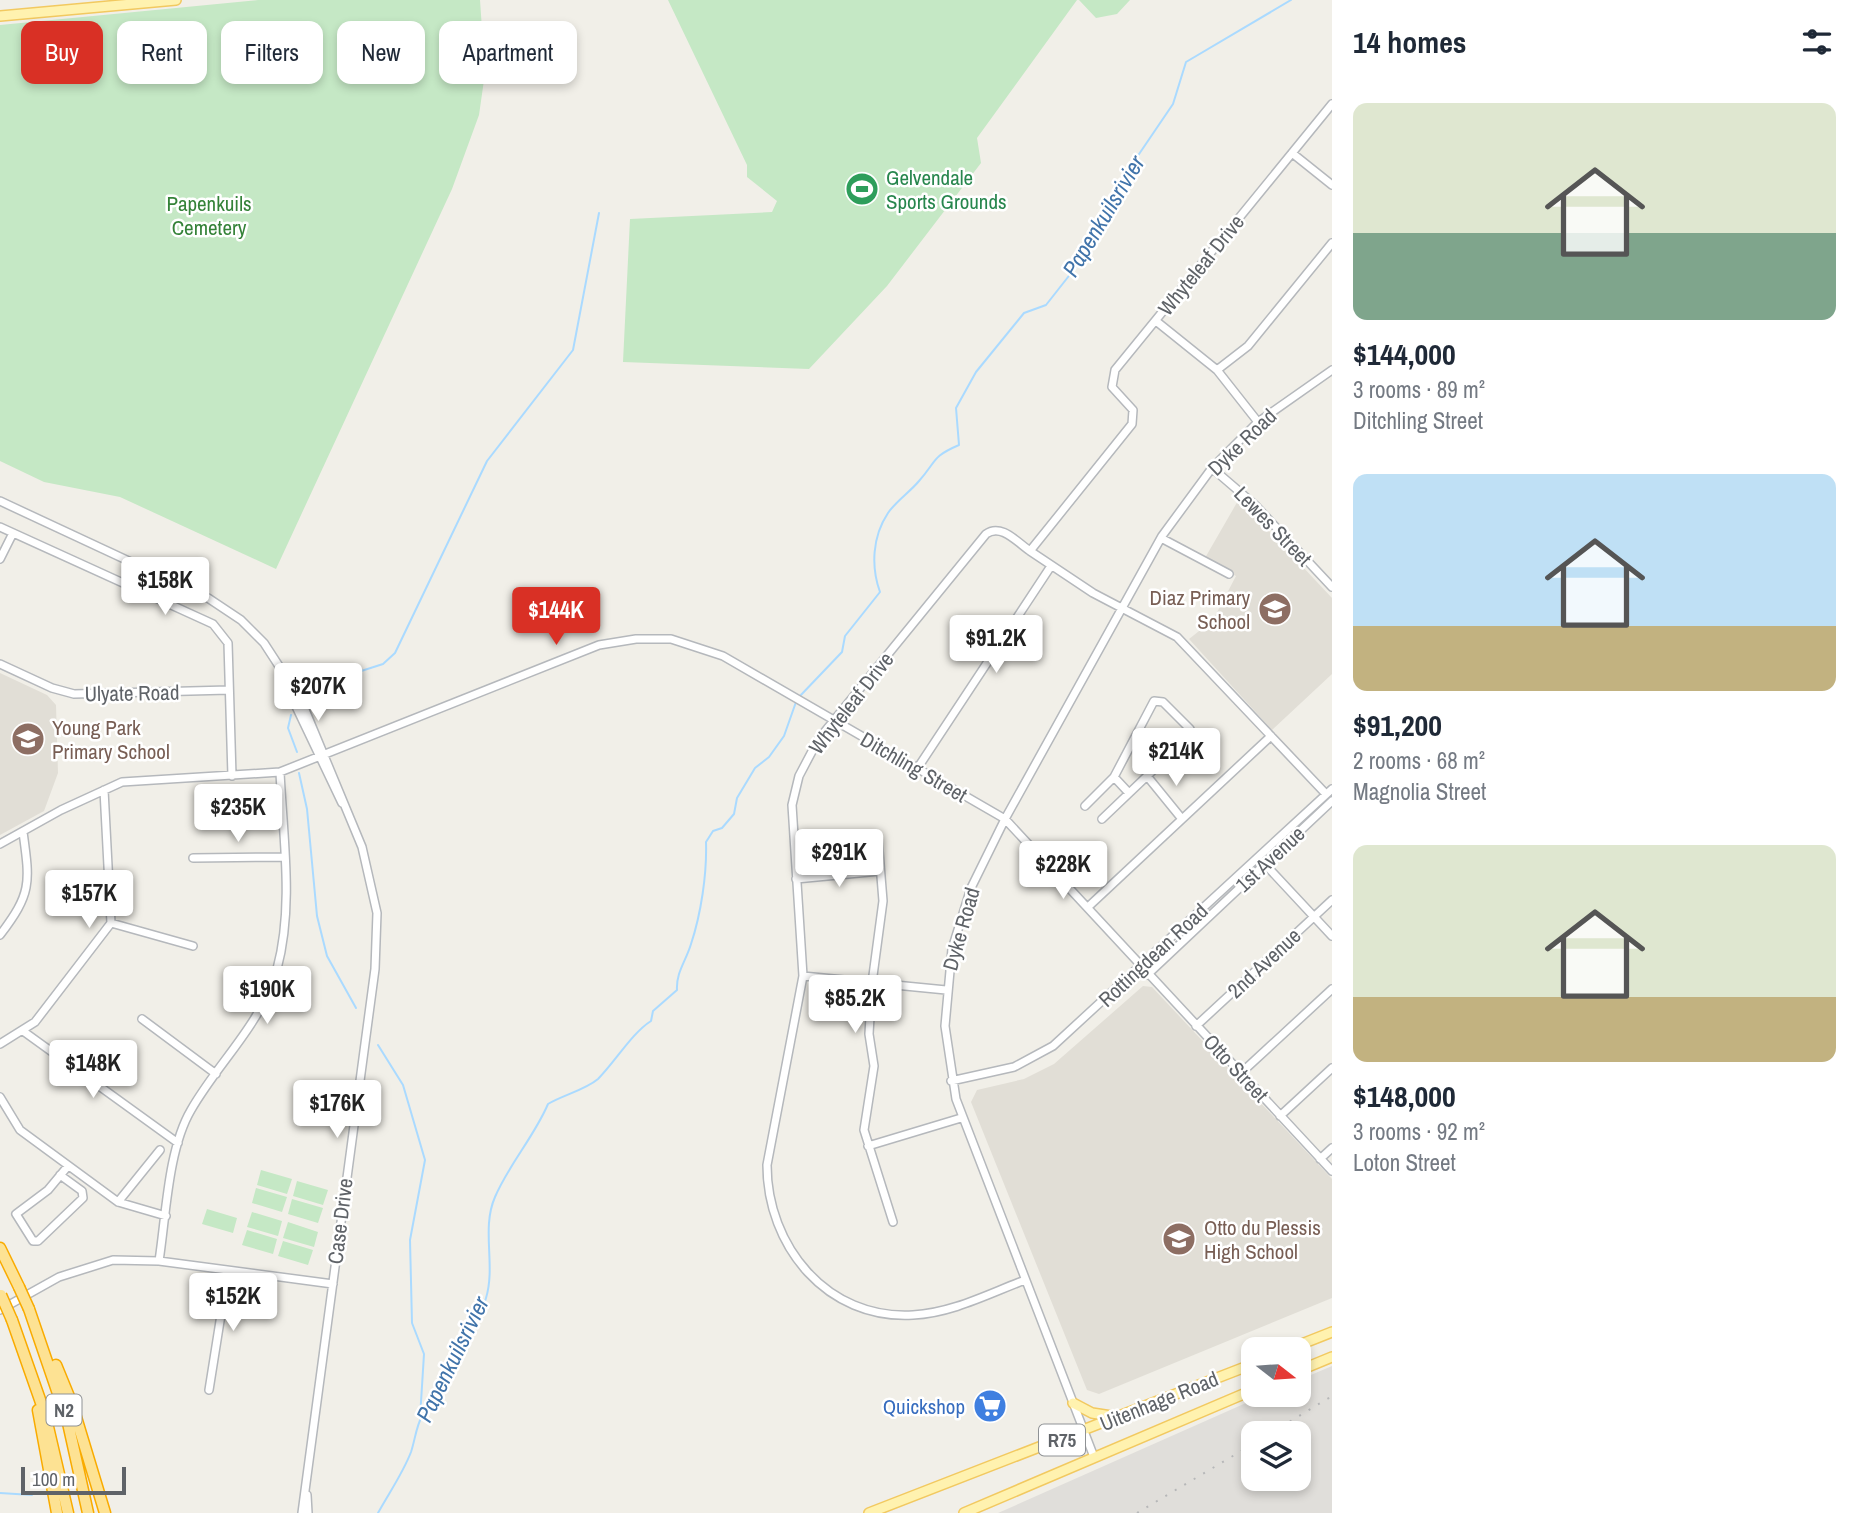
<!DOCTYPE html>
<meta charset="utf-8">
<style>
:root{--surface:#fff;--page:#f6f6f7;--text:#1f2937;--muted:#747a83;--accent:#d93025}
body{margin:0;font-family:"Archivo Narrow",sans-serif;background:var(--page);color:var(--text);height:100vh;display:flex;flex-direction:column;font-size:26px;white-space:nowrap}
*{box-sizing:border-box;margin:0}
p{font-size:23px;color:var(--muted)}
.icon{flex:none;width:38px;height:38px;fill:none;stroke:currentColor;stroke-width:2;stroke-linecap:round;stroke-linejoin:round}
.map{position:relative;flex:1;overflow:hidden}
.panel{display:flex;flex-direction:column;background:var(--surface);width:525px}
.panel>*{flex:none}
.guide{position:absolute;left:21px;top:21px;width:665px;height:63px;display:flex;gap:14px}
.needle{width:46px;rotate:107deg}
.fabs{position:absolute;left:1241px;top:1337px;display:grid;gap:14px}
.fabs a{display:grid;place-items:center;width:70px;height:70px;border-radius:14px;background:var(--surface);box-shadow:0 4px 10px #0003;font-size:35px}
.scale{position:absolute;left:21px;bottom:18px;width:105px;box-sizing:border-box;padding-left:7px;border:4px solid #5f6368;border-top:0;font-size:19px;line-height:24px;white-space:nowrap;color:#5f6368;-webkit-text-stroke:5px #fff;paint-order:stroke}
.price{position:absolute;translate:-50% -60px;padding:0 16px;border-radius:7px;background:#fff;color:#222;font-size:23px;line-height:46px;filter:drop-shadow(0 2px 4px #0008)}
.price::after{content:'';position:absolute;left:50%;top:42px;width:21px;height:16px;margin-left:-10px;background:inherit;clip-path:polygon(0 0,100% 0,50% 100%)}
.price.current{background:var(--accent);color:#fff}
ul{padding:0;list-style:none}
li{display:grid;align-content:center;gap:14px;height:371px;padding:0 21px}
li span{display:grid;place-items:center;height:217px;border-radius:14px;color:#555}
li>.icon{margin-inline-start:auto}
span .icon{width:126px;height:126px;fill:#fffc;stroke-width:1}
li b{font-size:30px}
h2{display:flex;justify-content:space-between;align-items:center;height:84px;padding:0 21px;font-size:30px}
.pill{padding:0 24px;border-radius:14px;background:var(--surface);box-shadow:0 4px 10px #0003;font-size:24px;line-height:63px}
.pill.current{background:var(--accent);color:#fff}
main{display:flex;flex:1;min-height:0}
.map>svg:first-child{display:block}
.industrial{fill:#e0deda;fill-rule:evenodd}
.education{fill:#e1ded6}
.green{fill:#c5e8c5}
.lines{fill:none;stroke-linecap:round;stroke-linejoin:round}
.stream{stroke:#aadaff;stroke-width:2}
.minor-casing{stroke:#b5b8bc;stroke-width:10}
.major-casing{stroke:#f2c960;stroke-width:12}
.highway-casing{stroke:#f9ab00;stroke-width:13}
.minor{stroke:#fff;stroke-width:7}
.major{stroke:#fff2af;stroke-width:9}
.highway{stroke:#fde293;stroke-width:10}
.rail{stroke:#b6b7b8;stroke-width:2;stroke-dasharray:2 9;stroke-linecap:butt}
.highway-bridge-casing{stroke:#f9ab00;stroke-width:13;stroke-linecap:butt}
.highway-bridge{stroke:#fde293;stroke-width:10}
.labels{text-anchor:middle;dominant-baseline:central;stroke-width:5;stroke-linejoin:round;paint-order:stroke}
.shield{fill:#fff;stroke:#8f9295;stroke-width:2}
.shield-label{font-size:19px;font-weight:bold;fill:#5f6368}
.leisure-label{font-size:21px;fill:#27864d;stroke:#fff;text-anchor:start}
.park-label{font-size:21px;fill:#348238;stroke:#fff}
.street-label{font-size:21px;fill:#5f6368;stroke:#fff}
.education-label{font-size:21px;fill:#785e54;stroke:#fff;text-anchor:start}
.shop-label{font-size:21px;fill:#366cbe;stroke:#fff;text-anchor:end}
.water-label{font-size:23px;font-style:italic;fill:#4174aa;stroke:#fff}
</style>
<main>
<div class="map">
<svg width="1332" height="1513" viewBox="0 0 1332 1513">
<rect width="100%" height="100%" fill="#f1efe8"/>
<!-- industrial -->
<path class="industrial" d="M1332,1366V1513H998L1264,1395H1298L1299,1380ZM1253,1433H1298V1479H1253Z"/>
<!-- education -->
<path class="education" d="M1239,499L1332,598V674L1272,730L1189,639L1213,620L1236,576L1205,558Z
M0,673L47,695L56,705L58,773L44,811L0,835Z
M1143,986L1152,987L1332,1179V1298L1099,1394L1087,1390L971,1102L977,1090L1024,1079L1054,1064Z"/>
<!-- green -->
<path class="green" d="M258,0H480L485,73L479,115L452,189L276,569L120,497L44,482L0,461V25Z
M668,0H1077L977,138L981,163L887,286L809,369L623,362L630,219L772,212L777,201L747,177V165Z
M1079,0H1130L1117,14L1096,18Z
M261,1170L292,1179L287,1194L257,1185Z
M297,1181L328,1190L323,1205L293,1196Z
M256,1188L287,1197L282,1212L252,1203Z
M292,1199L323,1208L318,1223L288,1214Z
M207,1209L237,1218L233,1233L202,1224Z
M252,1212L282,1221L278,1236L247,1227Z
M288,1222L318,1232L314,1247L283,1238Z
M247,1230L277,1239L273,1254L242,1245Z
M283,1241L313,1250L308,1265L278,1256Z"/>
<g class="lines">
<!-- stream -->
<path class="stream" d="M799,697L842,652L845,636L880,592C871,567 872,537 888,513C896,501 910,492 919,481C937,461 931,457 959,445L956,408L976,372L1024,313L1046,305L1083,258L1109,208L1116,188L1173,104L1186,62L1291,0
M309,703L355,673L383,664L395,653L487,461L573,350L599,213
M291,715L288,728L297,752
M299,773L307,809L317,916L327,956L356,1008
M378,1045L403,1085L425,1160L410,1240L412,1323L424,1354L420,1418
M0,1493L32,1495
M378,1513C389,1493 403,1473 411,1452C415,1440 416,1427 422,1416C443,1377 474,1341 486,1298C496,1265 481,1229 495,1197C509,1164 534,1137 548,1104C563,1095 585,1090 598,1079C615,1062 632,1033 651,1021L653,1011L677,990C676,972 686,961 691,944C701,914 707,874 706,842L713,831L722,828L734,814L737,798L755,768L769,757L784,736L796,702"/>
<defs>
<path id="minor" d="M1292,153L1332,185
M1156,321L1217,370L1258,422
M1217,370L1248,346L1332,243
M1212,468L1255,505L1332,587
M0,501L208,598L241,620L264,643L301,700L362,847L377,913L375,969L302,1513
M0,527L213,624L228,643L232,776
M1161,538L1229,574
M1030,551L1093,593L1177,637L1326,794
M0,559L13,533
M0,664L52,688L74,694L229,690
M286,677L291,696L342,803
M917,769L1051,566
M1147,776L1182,819
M1114,777L1129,793
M1085,806L1114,777L1154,701L1163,702L1190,729V735L1102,819
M878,839L883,901L872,983L869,1034L874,1066L864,1130L893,1222
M0,844L61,810L122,782L280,772L599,645L636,639H671L723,656L1005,819L1332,1171
M193,858L284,857
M1263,862L1332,936
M796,879L880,871
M1088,907L1271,736
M111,923L193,946
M0,935C32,893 30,883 23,832
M1147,975L1332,801
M803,976L946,990
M142,1019L216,1074
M1196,1026L1332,900
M23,1031L178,1143
M0,1044L35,1022L111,923L104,790
M1241,1073L1332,989
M951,1081L1014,1067L1053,1046L1332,789
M0,1097L20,1130L118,1202L166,1216
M1280,1116L1332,1068
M868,1146L961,1118
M1320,1159L1332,1148
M60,1175L82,1191L83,1198L38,1241H33L16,1214L48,1190L68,1166
M118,1202L160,1150
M159,1261C166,1216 168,1149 191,1110C219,1061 261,1025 277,969C294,906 283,837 280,772
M1025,1280C988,1294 952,1313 913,1315C827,1320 767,1246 767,1165L803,976L792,805L799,776L818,740L986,534C1001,523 1017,542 1030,551L1132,424L1133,410L1112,387L1115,370L1332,104
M0,1310L59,1277L113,1260L159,1261L333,1284
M209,1390L228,1271
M1094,1457L956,1099L945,1026L952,949L971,888L1005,819L1162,536L1212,468L1258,422L1332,370
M307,1495L308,1513"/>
<path id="major" d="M0,16L176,0
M1289,1349L1332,1332
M1298,1371L1332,1357
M1073,1403L1092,1413L1118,1417
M869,1513L1253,1364
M964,1513L1253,1390"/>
<path id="highway" d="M0,1248L19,1287
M29,1309L68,1423L88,1513
M12,1320L45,1414L68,1513
M56,1365L72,1404L105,1513
M38,1410L57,1513"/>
</defs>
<!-- minor casing -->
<use href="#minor" class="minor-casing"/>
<!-- major casing -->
<use href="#major" class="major-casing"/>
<!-- highway casing -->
<use href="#highway" class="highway-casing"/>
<!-- minor -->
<use href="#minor" class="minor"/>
<!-- major -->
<use href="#major" class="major"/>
<!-- highway -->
<use href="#highway" class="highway"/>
<!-- rail -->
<path class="rail" d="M1271,1433L1332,1396
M1137,1513L1253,1444"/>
<defs>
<path id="highway-bridge" d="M19,1287L29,1309
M1,1295L12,1320"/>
</defs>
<!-- highway-bridge casing -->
<use href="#highway-bridge" class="highway-bridge-casing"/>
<!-- highway-bridge -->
<use href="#highway-bridge" class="highway-bridge"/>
</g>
<!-- icons -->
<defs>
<symbol id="stadium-disc" viewBox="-11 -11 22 22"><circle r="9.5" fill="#2e9e5b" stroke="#fff"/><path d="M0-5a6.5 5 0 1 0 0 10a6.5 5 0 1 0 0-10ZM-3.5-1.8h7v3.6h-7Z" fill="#fff"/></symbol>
<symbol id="school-disc" viewBox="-11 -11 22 22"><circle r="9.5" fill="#8d6e63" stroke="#fff"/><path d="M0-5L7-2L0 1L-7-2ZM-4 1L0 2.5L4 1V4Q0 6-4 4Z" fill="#fff"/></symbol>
<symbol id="supermarket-disc" viewBox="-11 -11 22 22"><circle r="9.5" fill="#3f7fe0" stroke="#fff"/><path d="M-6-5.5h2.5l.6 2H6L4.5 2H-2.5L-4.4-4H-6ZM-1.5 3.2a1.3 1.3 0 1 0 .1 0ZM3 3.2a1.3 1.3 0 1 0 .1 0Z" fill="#fff"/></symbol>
</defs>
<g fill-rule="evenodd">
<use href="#stadium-disc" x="843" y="170" width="38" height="38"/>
<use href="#school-disc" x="1256" y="590" width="38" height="38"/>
<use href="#school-disc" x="9" y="720" width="38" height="38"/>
<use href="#school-disc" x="1160" y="1220" width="38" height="38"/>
<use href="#supermarket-disc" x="971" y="1387" width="38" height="38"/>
</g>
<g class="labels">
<!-- shield labels -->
<g class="shield">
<rect x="46.5" y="1394.5" width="35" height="31" rx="5"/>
<rect x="1039" y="1424.5" width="46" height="31" rx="5"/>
</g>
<g class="shield-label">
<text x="64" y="1410">N2</text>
<text x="1062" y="1440">R75</text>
</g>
<!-- leisure labels -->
<g class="leisure-label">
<text x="886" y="177">Gelvendale<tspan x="886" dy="24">Sports Grounds</tspan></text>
</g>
<!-- park labels -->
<g class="park-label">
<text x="209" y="203">Papenkuils<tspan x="209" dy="24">Cemetery</tspan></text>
</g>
<!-- street labels -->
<g class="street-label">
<text transform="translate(1201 265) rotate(-51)">Whyteleaf Drive</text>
<text transform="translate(1242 442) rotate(-44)">Dyke Road</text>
<text transform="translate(1273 526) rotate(46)">Lewes Street</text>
<text transform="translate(132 693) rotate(-1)">Ulyate Road</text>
<text transform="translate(851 703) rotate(-52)">Whyteleaf Drive</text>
<text transform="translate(914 767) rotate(30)">Ditchling Street</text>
<text transform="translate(1270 859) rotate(-43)">1st Avenue</text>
<text transform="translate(961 929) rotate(-74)">Dyke Road</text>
<text transform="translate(1153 955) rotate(-43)">Rottingdean Road</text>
<text transform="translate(1264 963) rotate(-43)">2nd Avenue</text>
<text transform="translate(1236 1068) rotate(47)">Otto Street</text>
<text transform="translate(340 1221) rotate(-83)">Case Drive</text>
<text transform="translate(1159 1401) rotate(-22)">Uitenhage Road</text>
</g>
<!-- education labels -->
<g class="education-label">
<text x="1250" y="597" text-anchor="end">Diaz Primary<tspan x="1250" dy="24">School</tspan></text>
<text x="52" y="727">Young Park<tspan x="52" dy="24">Primary School</tspan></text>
<text x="1204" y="1227">Otto du Plessis<tspan x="1204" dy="24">High School</tspan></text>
</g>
<!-- shop labels -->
<g class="shop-label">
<text x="965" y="1406">Quickshop</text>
</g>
<!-- water labels -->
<g class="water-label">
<text transform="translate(1103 216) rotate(-59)">Papenkuilsrivier</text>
<text transform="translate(452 1359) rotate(-64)">Papenkuilsrivier</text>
</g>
</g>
</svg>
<div class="fabs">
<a><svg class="needle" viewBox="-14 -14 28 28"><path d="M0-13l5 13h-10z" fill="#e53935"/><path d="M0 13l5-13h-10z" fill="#747a83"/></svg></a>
<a><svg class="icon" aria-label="layers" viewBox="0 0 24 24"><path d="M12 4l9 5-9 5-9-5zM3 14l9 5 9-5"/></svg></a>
</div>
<div class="scale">100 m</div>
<b class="price" style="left:165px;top:617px">$158K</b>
<b class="price current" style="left:556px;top:647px">$144K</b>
<b class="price" style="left:996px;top:675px">$91.2K</b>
<b class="price" style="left:318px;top:723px">$207K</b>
<b class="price" style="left:1176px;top:788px">$214K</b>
<b class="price" style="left:238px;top:844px">$235K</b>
<b class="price" style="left:839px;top:889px">$291K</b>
<b class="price" style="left:1063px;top:901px">$228K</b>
<b class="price" style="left:89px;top:930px">$157K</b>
<b class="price" style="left:267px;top:1026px">$190K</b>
<b class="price" style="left:855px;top:1035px">$85.2K</b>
<b class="price" style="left:93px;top:1100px">$148K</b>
<b class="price" style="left:337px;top:1140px">$176K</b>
<b class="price" style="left:233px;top:1333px">$152K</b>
<div class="guide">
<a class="pill current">Buy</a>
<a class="pill">Rent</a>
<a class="pill">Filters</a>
<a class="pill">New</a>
<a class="pill">Apartment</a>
</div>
</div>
<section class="panel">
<h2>14 homes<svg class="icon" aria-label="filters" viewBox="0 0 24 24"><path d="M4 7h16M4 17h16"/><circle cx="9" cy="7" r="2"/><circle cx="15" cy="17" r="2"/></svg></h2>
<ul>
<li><span style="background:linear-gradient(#dfe7d0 60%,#7fa58c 0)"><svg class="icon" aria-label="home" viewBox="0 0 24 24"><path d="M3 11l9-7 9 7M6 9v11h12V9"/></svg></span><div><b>$144,000</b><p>3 rooms · 89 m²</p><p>Ditchling Street</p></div></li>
<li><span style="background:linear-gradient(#bfe0f5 70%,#c2b280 0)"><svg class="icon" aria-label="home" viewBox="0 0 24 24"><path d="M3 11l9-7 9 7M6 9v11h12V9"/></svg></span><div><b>$91,200</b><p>2 rooms · 68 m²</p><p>Magnolia Street</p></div></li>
<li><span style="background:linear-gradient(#dfe7d0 70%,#c2b280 0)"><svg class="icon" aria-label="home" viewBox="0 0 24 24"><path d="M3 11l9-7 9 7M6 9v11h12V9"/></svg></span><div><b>$148,000</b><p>3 rooms · 92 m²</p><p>Loton Street</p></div></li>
</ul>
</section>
</main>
